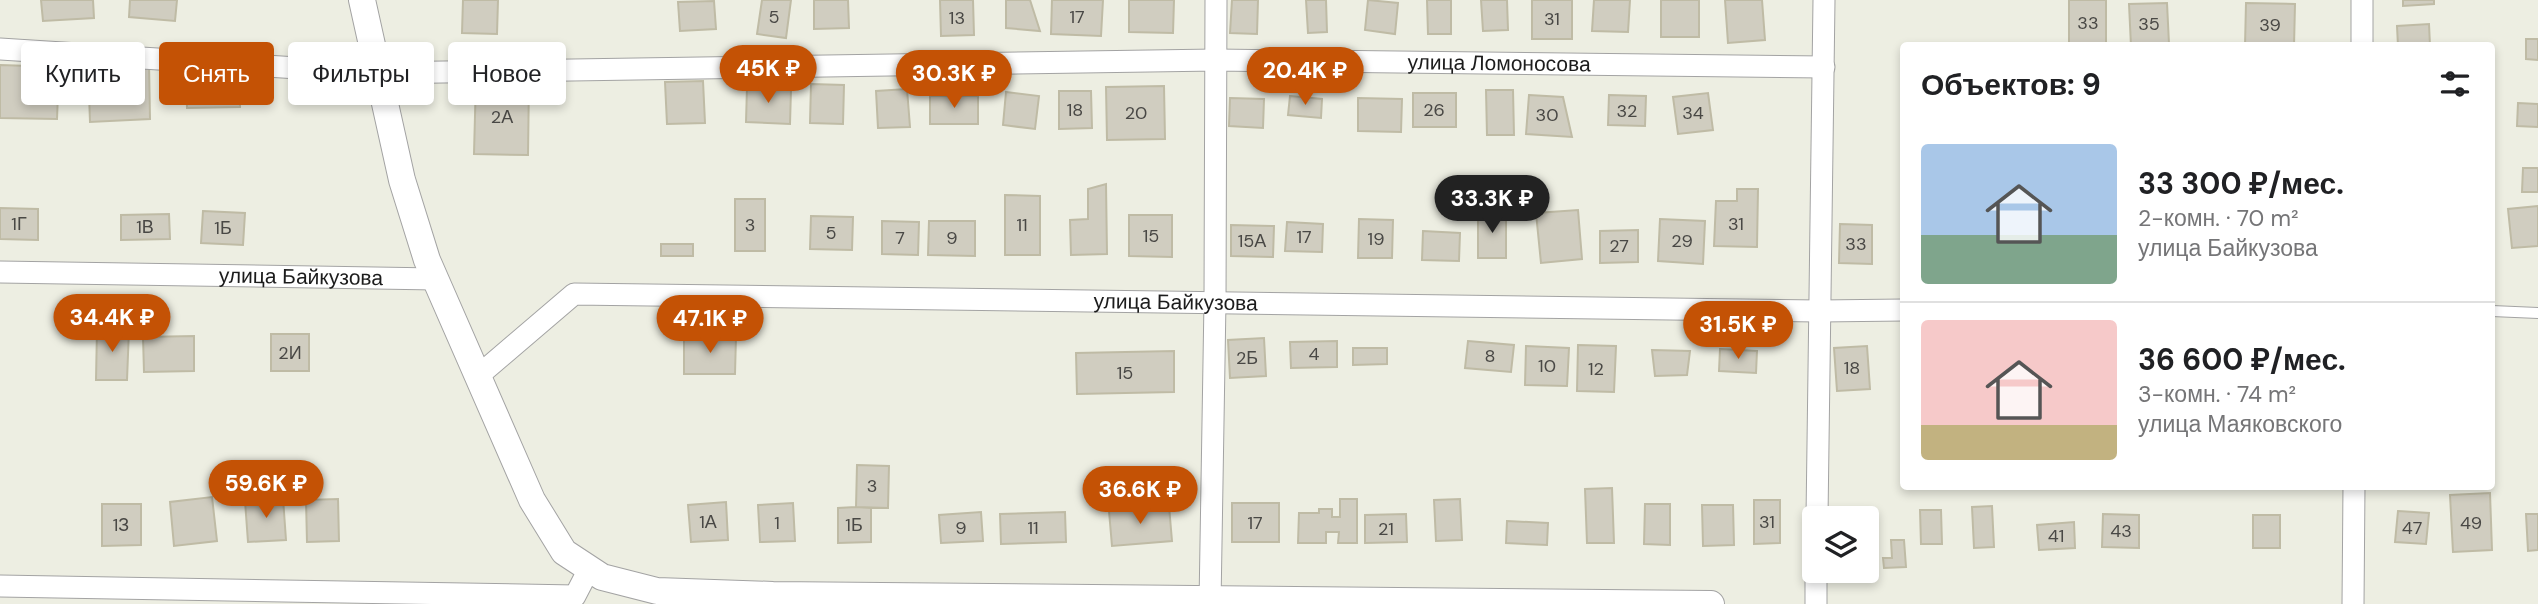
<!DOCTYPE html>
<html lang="ru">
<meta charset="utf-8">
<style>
:root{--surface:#fff;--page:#f6f6f6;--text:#202124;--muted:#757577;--line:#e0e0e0;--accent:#c45205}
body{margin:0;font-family:"DM Sans",sans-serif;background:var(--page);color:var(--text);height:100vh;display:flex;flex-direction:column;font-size:26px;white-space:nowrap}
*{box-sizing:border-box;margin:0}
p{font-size:23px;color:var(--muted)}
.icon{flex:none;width:38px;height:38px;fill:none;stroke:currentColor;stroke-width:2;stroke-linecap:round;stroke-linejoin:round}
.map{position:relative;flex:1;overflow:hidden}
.side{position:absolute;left:1900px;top:42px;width:595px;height:448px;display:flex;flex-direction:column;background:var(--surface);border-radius:7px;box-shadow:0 4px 10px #0003}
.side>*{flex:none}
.top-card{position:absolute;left:21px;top:42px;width:665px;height:63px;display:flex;gap:14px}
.fabs{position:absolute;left:1802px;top:506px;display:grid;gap:14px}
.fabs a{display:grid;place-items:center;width:77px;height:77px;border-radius:7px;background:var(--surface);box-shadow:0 4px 10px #0003;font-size:35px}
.price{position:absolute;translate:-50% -60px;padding:0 16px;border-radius:24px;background:var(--accent);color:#fff;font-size:23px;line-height:46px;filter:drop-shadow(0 2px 4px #0008)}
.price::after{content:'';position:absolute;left:50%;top:42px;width:21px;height:16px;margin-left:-10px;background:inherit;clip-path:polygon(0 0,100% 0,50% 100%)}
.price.selected{background:#222;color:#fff}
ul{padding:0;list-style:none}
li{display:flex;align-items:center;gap:21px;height:175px;padding:0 21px}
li+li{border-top:2px solid var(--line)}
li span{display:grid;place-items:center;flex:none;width:196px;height:140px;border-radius:7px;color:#555}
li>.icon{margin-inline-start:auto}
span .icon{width:84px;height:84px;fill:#fffc;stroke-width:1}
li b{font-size:30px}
h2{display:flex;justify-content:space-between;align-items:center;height:84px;padding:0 21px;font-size:30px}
.pill{padding:0 24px;border-radius:7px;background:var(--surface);box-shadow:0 4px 10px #0003;font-size:24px;line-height:63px}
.pill.selected{background:var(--accent);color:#fff}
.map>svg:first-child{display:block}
.building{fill:#d0cdc0;stroke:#bfbba5;stroke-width:2}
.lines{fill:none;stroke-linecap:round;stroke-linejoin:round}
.service-casing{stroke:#a3a3a3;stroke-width:12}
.minor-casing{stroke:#a3a3a3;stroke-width:23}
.tertiary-casing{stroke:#a3a3a3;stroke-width:28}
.service{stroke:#fff;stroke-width:10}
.minor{stroke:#fff;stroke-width:21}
.tertiary{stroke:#fff;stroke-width:26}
.labels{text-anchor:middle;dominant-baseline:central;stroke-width:7;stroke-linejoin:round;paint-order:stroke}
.number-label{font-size:18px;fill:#494845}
.street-label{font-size:21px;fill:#1c1c1c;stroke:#fff}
</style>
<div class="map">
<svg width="2538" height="604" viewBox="0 0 2538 604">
<rect width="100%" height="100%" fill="#edeee2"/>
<!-- building -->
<path class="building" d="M41,0H93L94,18L43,21Z
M130,0H177L175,21L129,17Z
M463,0H498L497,34L462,33Z
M762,0H791L786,38L757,34Z
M814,0H848L849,28L814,29Z
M940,0H973L974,35L941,36Z
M1006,0H1030L1040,31L1006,28Z
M1052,0H1103L1101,36L1051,34Z
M1129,0H1174L1173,33L1129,32Z
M1232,0H1258L1257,34L1230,33Z
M1306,0H1326L1327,32L1308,33Z
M1368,0L1398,3L1395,34L1365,30Z
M1427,0H1451V34H1428Z
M1481,0H1507L1508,30L1483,31Z
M1532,0H1572V39H1532Z
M1594,0H1630L1628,32L1592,31Z
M1661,0H1699V37H1661Z
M1725,0H1762L1765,40L1728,43Z
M2069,0H2106V46H2069Z
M2403,0H2434V4L2403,6Z
M714,1L716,29L680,31L678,2Z
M2167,3L2169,44L2131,46L2129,4Z
M2246,3L2295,4L2294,46H2245Z
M2429,24L2430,46H2398L2397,26Z
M2526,39H2538V60L2526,59Z
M149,63L150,119L90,122L88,65Z
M0,65L59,67L57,119L0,118Z
M239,65L240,107L187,108L186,66Z
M476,78L529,79L528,155L474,154Z
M703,81L705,123L667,124L665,82Z
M811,84L844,85L843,124L810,123Z
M1164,86L1165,139L1107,140L1106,87Z
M747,87L791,89L790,124L746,122Z
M907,89L910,127L878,128L876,91Z
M1486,90H1513L1514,135H1487Z
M1059,91H1091L1092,128L1059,129Z
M1006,92L1039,96L1035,129L1003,125Z
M1413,93H1456V127H1413Z
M1708,93L1713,130L1678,134L1673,97Z
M1529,95L1563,97L1572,137L1526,134Z
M1609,95L1646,96L1645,126L1608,125Z
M930,96H978V124H930Z
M1290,96L1322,99L1321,118L1288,115Z
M1230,98L1264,99L1263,128L1229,126Z
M1358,98L1402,99L1401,132L1358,131Z
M2518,103L2538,104V127L2517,126Z
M2523,168H2538V192H2522Z
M1106,184L1107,254L1071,255L1070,220L1088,219V189Z
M1737,189H1758L1757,247L1714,246L1716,201H1737Z
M1005,195L1040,196V255H1005Z
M735,199H765V251H735Z
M2538,206V246L2512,248L2508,209Z
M0,208L38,209V240L0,239Z
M1578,210L1582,259L1541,263L1536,213Z
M203,211L245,213L243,245L201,243Z
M1478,213H1506V258H1478Z
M169,214L170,239L121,240V215Z
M1129,215H1172V257L1129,256Z
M811,216L853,217L852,250L810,249Z
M1359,219L1393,220L1392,258H1358Z
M1660,219L1705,221L1703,264L1658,261Z
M882,221L919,222L918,255L882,254Z
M929,221H975V256L928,255Z
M1287,222L1323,224L1322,252L1285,251Z
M1840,224L1872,225V264L1839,263Z
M1231,225L1274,226L1273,257L1231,256Z
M1638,230V262L1600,263V231Z
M1423,231L1460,233L1459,261L1422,260Z
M661,244H693V256H661Z
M97,329H129L127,380H96Z
M271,334H309V371H271Z
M684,335L736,336L735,374H684Z
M194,336V371L144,372L143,337Z
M1264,338L1266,376L1230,378L1228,340Z
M1337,341V367L1291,368L1290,342Z
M1468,341L1514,345L1511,372L1465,368Z
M1578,345L1616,346L1614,392L1577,391Z
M1526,346L1569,348L1567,386L1525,385Z
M1867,346L1870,389L1837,391L1834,348Z
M1353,348H1387V364L1353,365Z
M1720,349L1757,351L1756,373L1719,371Z
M1652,350L1690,351L1687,375L1655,376Z
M1174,351V392L1077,394L1076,353Z
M857,465L889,466L888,508L856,507Z
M1612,488L1614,543H1587L1585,489Z
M2490,493L2492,550L2453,552L2450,495Z
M212,497L217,541L174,546L170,502Z
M283,498L286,540L248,542L245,501Z
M338,499L339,541L307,542L306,500Z
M1340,499H1357V543H1338L1339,532H1326V543H1298L1299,513H1319V509H1332V517H1340Z
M1460,499L1462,540L1436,541L1434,500Z
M1754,500H1780V543L1754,544Z
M726,502L728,540L691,542L688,505Z
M793,503L795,541L760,542L758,505Z
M1232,503H1279V542H1232Z
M102,504H141V545L102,546Z
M1645,504H1670V545L1644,544Z
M1702,505H1733L1734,545L1703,546Z
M1169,506L1172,541L1112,546L1109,511Z
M1992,506L1994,547L1974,548L1972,507Z
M856,507L871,508V542L838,543V508Z
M1920,510H1941L1942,544H1921Z
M2398,511L2429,513L2426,544L2395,542Z
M981,512L983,541L941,543L939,515Z
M1065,512L1066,542L1001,544L1000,514Z
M1406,514L1407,542L1365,543V515Z
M2103,514L2139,515V548L2102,547Z
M2526,514H2538V550L2528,551Z
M2253,515H2280V548H2253Z
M1507,521L1548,523L1547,545L1506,543Z
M2074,522L2075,548L2039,550L2037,525Z
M1891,540H1904L1906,567L1884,568L1883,558H1892Z"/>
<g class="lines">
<defs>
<path id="service" d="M2492,311L2538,313"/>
<g id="minor">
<path d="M2362,46V0"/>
<path id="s1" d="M0,49L377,73L1216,60L1824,67"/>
<path id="s2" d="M0,272L436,279"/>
<path id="s3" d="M478,376L574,294L1820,311L1904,310"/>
<path d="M1817,518L1824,0"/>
<path d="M0,586L575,596L589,569"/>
<path d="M1210,604L1215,301L1216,0"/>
<path d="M1816,604V570"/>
<path d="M2353,604L2354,486"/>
</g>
<path id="tertiary" d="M362,0L402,180L427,260L532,500L564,552L602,577L657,591L773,595L1711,604"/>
</defs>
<!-- service casing -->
<use href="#service" class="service-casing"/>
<!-- minor casing -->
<use href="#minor" class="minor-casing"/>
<!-- tertiary casing -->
<use href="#tertiary" class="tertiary-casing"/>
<!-- service -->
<use href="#service" class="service"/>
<!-- minor -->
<use href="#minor" class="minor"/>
<!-- tertiary -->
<use href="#tertiary" class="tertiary"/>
</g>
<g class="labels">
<!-- number labels -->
<g class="number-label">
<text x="774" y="17">5</text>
<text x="1077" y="17">17</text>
<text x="957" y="18">13</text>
<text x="1552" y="19">31</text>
<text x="2088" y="23">33</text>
<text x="2149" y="24">35</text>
<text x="2270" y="25">39</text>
<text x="1075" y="110">18</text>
<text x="1434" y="110">26</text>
<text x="1627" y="111">32</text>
<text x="1136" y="113">20</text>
<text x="1693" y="113">34</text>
<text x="1547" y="115">30</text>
<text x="502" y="117">2А</text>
<text x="19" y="224">1Г</text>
<text x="1736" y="224">31</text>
<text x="750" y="225">3</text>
<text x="1022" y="225">11</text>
<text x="145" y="227">1В</text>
<text x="223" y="228">1Б</text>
<text x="831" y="233">5</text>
<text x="1151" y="236">15</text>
<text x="1304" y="237">17</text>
<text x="900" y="238">7</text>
<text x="952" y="238">9</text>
<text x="1376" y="239">19</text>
<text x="1252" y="241">15А</text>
<text x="1682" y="241">29</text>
<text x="1856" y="244">33</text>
<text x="1619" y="246">27</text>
<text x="290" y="353">2И</text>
<text x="1314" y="354">4</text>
<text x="1490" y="356">8</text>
<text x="1247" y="358">2Б</text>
<text x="1547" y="366">10</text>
<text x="1852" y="368">18</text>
<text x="1596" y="369">12</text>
<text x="1125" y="373">15</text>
<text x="872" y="486">3</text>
<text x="708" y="522">1А</text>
<text x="1767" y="522">31</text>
<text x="777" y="523">1</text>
<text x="1255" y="523">17</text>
<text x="2471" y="523">49</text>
<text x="121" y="525">1З</text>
<text x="854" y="525">1Б</text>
<text x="961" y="528">9</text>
<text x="1033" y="528">11</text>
<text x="2412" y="528">47</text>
<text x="1386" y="529">21</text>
<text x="2121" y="531">43</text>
<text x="2056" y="536">41</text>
</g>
<!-- street labels -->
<g class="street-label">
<text stroke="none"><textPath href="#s1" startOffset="1500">улица Ломоносова</textPath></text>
<text stroke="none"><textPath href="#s2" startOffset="301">улица Байкузова</textPath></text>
<text stroke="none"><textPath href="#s3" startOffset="728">улица Байкузова</textPath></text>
</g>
</g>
</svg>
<div class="fabs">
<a><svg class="icon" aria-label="layers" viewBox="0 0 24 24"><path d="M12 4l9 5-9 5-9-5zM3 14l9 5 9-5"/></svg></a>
</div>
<b class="price" style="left:768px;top:105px">45K ₽</b>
<b class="price" style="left:1305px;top:107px">20.4K ₽</b>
<b class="price" style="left:954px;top:110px">30.3K ₽</b>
<b class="price selected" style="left:1492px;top:235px">33.3K ₽</b>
<b class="price" style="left:112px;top:354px">34.4K ₽</b>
<b class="price" style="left:710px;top:355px">47.1K ₽</b>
<b class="price" style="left:1738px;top:361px">31.5K ₽</b>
<b class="price" style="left:266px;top:520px">59.6K ₽</b>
<b class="price" style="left:1140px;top:526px">36.6K ₽</b>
<div class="top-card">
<a class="pill">Купить</a>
<a class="pill selected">Снять</a>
<a class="pill">Фильтры</a>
<a class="pill">Новое</a>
</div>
<section class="side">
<h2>Объектов: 9<svg class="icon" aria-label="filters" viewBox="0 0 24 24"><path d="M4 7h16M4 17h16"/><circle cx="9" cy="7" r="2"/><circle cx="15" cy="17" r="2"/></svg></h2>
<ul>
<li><span style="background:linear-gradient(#a9c7e8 65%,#7fa58c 0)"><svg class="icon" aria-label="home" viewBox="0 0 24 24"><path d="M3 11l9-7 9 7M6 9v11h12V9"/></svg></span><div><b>33 300 ₽/мес.</b><p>2-комн. · 70 m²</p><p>улица Байкузова</p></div></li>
<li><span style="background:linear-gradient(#f6c9c9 75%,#c2b280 0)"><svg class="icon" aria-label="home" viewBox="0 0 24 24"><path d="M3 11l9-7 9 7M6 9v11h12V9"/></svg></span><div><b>36 600 ₽/мес.</b><p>3-комн. · 74 m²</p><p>улица Маяковского</p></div></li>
</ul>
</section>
</div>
